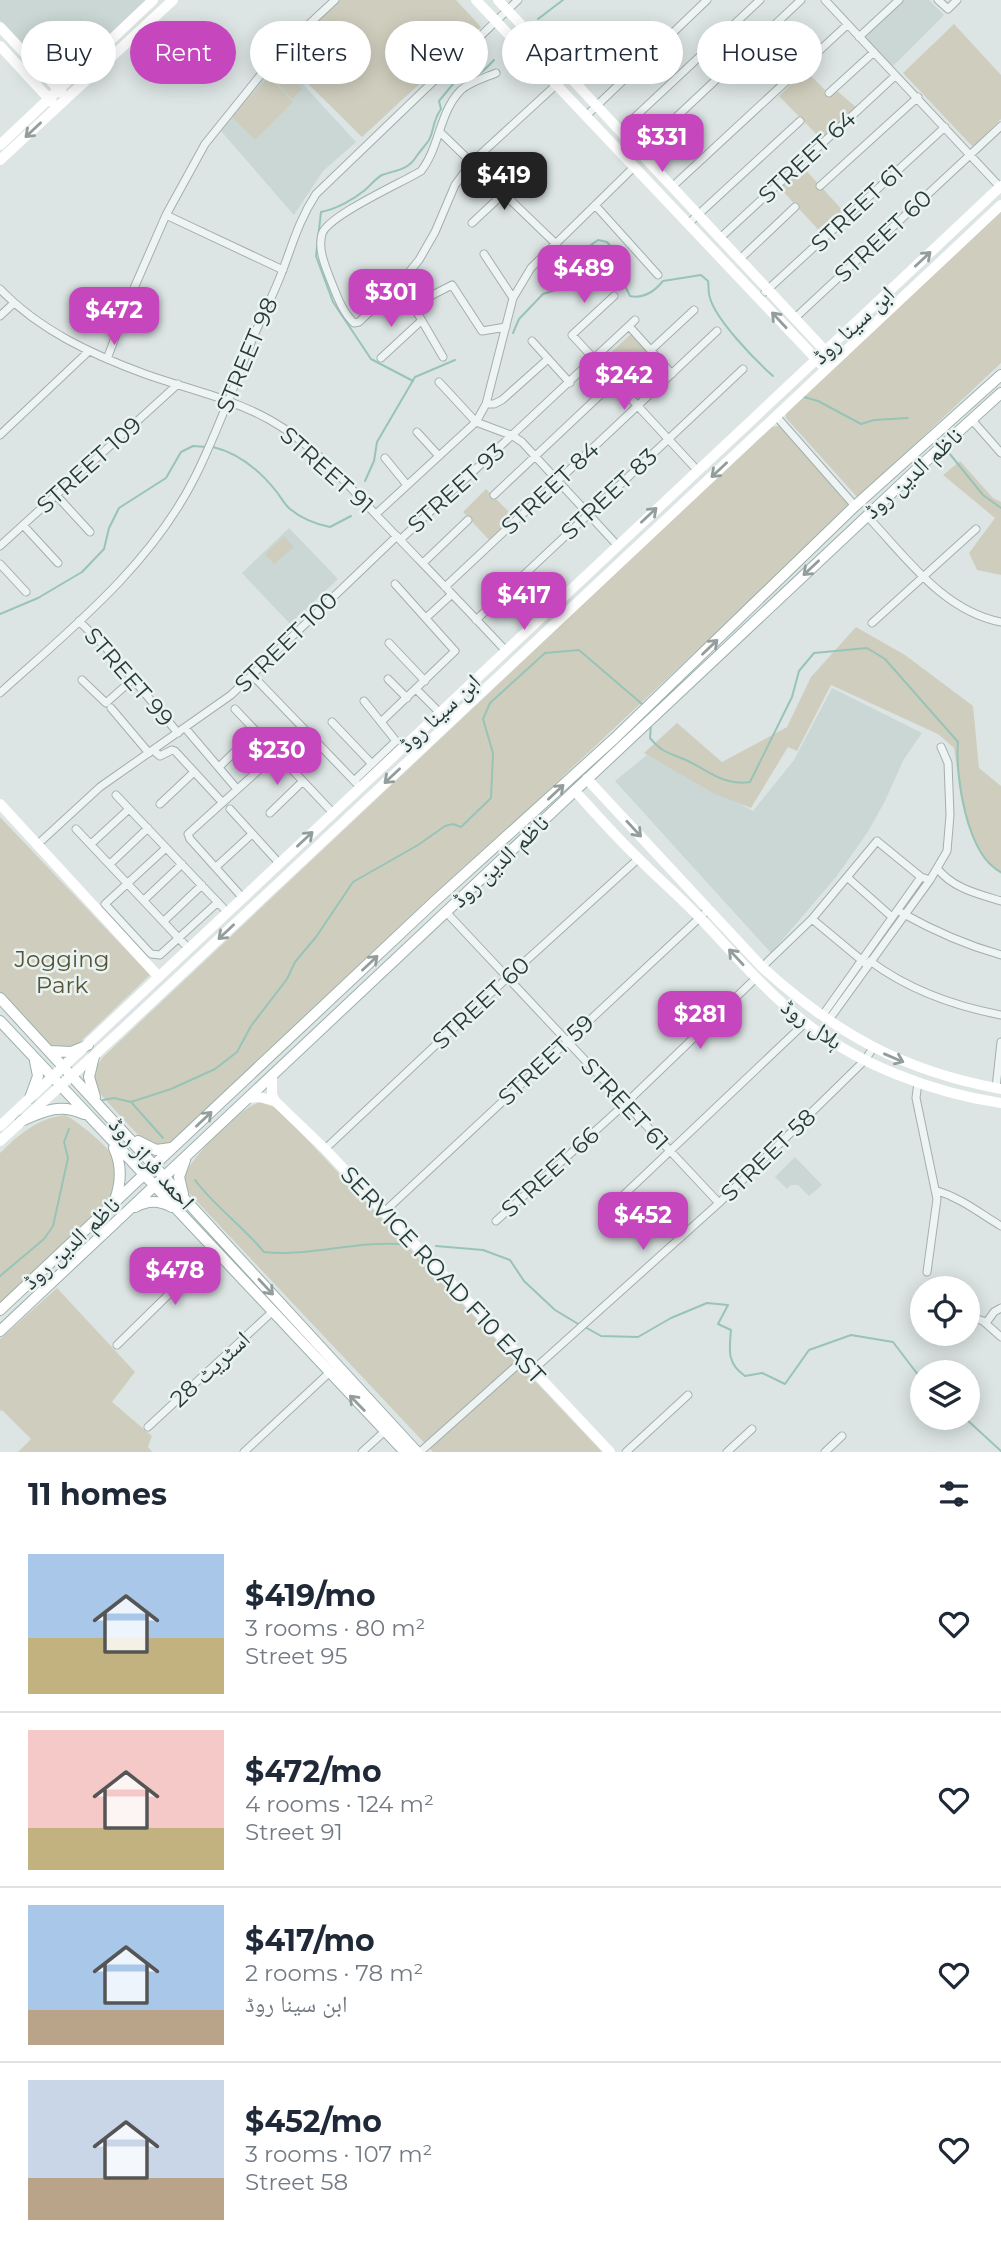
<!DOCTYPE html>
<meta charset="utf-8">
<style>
:root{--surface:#fff;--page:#f6f6f7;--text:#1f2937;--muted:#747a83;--line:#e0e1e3;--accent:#c546bd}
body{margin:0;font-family:Montserrat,"Noto Naskh Arabic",sans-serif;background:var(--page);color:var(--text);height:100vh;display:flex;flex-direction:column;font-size:26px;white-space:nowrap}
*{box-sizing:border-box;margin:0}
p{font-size:23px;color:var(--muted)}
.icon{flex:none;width:38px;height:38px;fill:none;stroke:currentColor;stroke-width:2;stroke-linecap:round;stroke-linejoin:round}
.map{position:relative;height:1452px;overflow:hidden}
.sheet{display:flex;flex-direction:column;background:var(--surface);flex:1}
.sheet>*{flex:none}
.hud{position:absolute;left:21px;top:21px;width:959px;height:63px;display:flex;gap:14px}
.controls{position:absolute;left:910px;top:1276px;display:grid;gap:14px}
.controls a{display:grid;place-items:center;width:70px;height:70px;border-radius:50%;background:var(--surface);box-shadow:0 4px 18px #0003;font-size:35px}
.price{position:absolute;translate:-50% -60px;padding:0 16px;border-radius:14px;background:var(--accent);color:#fff;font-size:23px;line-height:46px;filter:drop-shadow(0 2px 4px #0008)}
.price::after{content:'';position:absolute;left:50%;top:42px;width:21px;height:16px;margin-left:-10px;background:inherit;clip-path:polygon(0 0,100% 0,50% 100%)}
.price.active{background:#222;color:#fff}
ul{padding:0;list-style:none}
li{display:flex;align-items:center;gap:21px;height:175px;padding:0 28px}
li+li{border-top:2px solid var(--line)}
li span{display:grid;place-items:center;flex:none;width:196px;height:140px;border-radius:0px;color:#555}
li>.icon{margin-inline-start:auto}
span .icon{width:84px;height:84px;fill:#fffc;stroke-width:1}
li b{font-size:30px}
h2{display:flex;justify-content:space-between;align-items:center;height:84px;padding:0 28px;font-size:30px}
.tag{padding:0 24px;border-radius:32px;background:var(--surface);box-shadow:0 4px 18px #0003;font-size:24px;line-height:63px}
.tag.active{background:var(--accent);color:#fff}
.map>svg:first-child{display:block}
.built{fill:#cad7d4}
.green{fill:#cfcebe}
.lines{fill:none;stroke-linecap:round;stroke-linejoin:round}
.stream{stroke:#98c4b8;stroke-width:2}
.street-casing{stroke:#a2afad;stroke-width:9}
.primary-casing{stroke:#9cb0ad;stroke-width:12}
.street{stroke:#eef4f3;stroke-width:7}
.secondary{stroke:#fff;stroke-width:10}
.primary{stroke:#fff;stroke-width:10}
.oneway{stroke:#939d9c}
.labels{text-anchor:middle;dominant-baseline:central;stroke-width:5;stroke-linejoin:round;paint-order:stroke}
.street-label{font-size:23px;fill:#273b38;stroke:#ebf3f2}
.park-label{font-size:23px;fill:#545535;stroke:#ebf3f2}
</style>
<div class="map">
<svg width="1001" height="1452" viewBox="0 0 1001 1452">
<rect width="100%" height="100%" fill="#dce5e4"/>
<!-- built -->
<path class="built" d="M0,0H149L61,85L0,21Z
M899,0H929L944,15L893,66L863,36Z
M278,57L356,142L323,171L294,215L221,131Z
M289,528L338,579L290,624L242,573Z
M832,688L922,733L904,759L884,803L867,833L836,877L771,953L615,781L647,755L753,811L794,760Z
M795,1157L822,1185L809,1196L798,1185H791L787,1189L775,1177Z"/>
<!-- green -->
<path class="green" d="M340,0H456L481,27L362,137L279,55Z
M954,24L1001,75V119L973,147L903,73Z
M284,69L302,89L292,99L274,79Z
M805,70L829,94L836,90L857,108L822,140L779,96Z
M269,77L293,102L255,140L230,115Z
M802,166L847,215L824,236L779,187Z
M1001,210V363L858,498L786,418V411Z
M632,333L669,372L640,400L602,361Z
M779,426L848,501L849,505L846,510L234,1086L164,1148L143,1140L124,1120L95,1088L92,1073L103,1057L771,427Z
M960,461L993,498L1001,502V575L977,570L969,553L995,518L943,475Z
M486,489L516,519L491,542L463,512Z
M284,536L294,547L274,564L265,554Z
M856,627L905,655L973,706L979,768L1001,786V874C962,845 961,793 954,748L938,734L831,685L797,751L788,747L751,808L715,794L644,753L677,723L722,762L787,727L811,677Z
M0,817L150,975L57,1064L0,1003Z
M260,1102L274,1107L283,1114L602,1452H433L187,1191L182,1179C194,1155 236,1110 260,1102Z
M65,1115C77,1121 110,1147 115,1160C119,1174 117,1185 113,1199L0,1305V1153C20,1134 36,1119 65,1115Z
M57,1288L135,1372L112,1402L152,1436L148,1447L152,1452H18L31,1439L2,1410L0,1411V1339Z"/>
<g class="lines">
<!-- stream -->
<path class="stream" d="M538,19L563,0
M513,333L519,319L543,294L568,286L575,278L581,252L598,240L607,242L622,260C621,273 623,284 630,296C644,299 654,292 663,281L701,275L708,281C709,287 708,293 710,298C716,320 755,360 773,376
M413,381L371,359L333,302L316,256L321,212C336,209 353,200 365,190C370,186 376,178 382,175C395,170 407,171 416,157C420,151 425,146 429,140C435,128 432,122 441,109L439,101L453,84L461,77C477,78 484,71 494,60
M804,397L818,401L861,424L874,420L908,418
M213,447C238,453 260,471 276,491C281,497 284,504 290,509C302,519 315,524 330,527L351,516
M949,453L983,495L1001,508
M365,481L374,461L377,442L415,377L455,360
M0,614L38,598L82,572L104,549L109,528L119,508L166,478L181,452L193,446L207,447
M651,724L650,738C663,754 671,753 688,761C709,771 724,786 750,782L792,697L799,671L814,653L867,648L885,659L958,742C955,776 967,856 1001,872
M103,1100L114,1098L131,1102L171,1089L215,1069L237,1052L251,1026L287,979L295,962L316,937L353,882L418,845L445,826L453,824L461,827L491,798L493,753L483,719L490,703L545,653L579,650L642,704
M131,1102L163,1138
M195,1180C215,1207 243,1226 264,1252C309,1257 354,1241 400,1244
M436,1246L483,1250L510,1260L524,1281L555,1310L580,1325
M0,1276L44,1239L53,1226L68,1158L64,1142L69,1129
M585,1327L601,1336L638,1337L671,1318L707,1303L728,1305L718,1324L731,1330C729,1351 727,1363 745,1376L762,1373L785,1384L809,1350L851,1335L893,1342L922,1380
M965,1418L1001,1451"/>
<defs>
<path id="street" d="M825,0L1000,187
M938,0L948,9L957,0
M859,37L899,0
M496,73C484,78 470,82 461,90C439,112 440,147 421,171C403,182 327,216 322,234C318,248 324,263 329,276C336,293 341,310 354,323L359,322L400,283L419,260L435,232L455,185L472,162L556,85
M829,93L874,52
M586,116L707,0
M620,131L760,0
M440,132L555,243
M639,152L801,0
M820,186L918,97
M672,187L847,25
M595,205L658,275
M166,215L283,270
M472,223L504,193
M688,224L800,121
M720,238L895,76
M484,254L513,298
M740,259L795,207
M400,283L443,357
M0,289C39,330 93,355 145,374C187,389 231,398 270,420C313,444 347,484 380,519C422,563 464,606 505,650
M765,292L945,127
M614,296L572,335L697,470
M413,305L452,285L482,331L506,327
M0,316L14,303
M795,318L1001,126
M629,326L672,374
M532,341L570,383
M651,350L694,310
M381,358L421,321
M107,359L131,295L166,215L205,144L279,52L335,0
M439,382L476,422L513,436L522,442L617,545
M486,404H494L502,400L548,359
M776,416L855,506
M972,420L1001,453
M417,432L439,456
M0,435L89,351
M385,458L407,485
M56,495L90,532
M494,495L615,381
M376,514L476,422L486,404L513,298L531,268L634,167
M867,516C906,557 943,611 1001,622
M23,525L58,563
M400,540L635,320
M0,546L178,384
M423,563L468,520
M0,564L26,592
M445,587L717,331
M426,618L452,594
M476,620L743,369
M79,621L113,655L178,733
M872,623L976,529
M389,643L425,681
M252,675L360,787
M388,679L407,698
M82,680L106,703L133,679
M416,689L439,712
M0,693C71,629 151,565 195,477C216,435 233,389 250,345C260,320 273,296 282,272C293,243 299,220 316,194L518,0
M111,708L149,753
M235,709L333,813
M382,721L455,651L395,584
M332,722L372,764
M186,729L237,789
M153,750L160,756L172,750L175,751L222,802
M219,767L251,736
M354,781L396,741L364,701
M116,795L227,912
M160,804L194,772
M230,809L279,863
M270,813L303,781
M76,829L188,948
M38,844L100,787L231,695L397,536
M91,844L129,809
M166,848L105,904L151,954L160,955L218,902
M110,864L148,828
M216,867L252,834
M937,868C952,888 978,894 1001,901
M847,877L892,917
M242,897L190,839L188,834L304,729
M144,900L182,864
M446,912L719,1203
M902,913C934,931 966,945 1001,955
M812,919L865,963
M164,921L202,885
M870,961C909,990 954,1006 1001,1015
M762,967L812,919L877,841L921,877L930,880
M822,1016L921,877
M828,1021L930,880L947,851L950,815L948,763L941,747
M918,1082L916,1098L937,1199L927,1272
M996,1088L1001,1042
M325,1149L507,978L638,859
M935,1190C961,1198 978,1212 1001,1226
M611,1207L805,1023
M384,1212L709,909
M496,1221L626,1103L756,978
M968,1316L983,1321L1001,1337
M986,1323L994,1312L1001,1308
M117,1345L214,1250
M533,1370L719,1203L865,1060L873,1048
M148,1427L272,1312
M244,1452L329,1373
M362,1452L385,1431
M420,1452L523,1360
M626,1452L688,1395
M727,1452L752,1429
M825,1452L842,1436"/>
<path id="primary" d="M0,998L417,1452
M0,1021L405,1452
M50,1051L71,1052L88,1045
M94,1056L89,1077L95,1097
M30,1098L38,1076L35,1061
M21,1121C44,1111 60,1103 84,1114
M138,1141L156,1150L171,1148
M114,1148C122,1165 121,1183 115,1200
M183,1194L179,1177L185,1160
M135,1207C148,1200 159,1200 172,1207
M0,1310L435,901L615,738L855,506L1001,375
M0,1331L915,471L1001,393"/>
</defs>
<!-- street casing -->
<use href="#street" class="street-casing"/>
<!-- primary casing -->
<use href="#primary" class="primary-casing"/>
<!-- street -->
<use href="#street" class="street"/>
<!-- secondary -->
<path class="secondary" d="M476,0L821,364
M498,0L829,355
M0,27L62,93
M0,46L52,102
M0,145L153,0
M0,160L173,0
M587,779L762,967C836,1034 903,1071 1001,1089
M575,791C596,814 617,838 640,860C660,880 682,899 701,919C734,954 765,990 802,1020C856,1064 933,1093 1001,1103
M0,804L158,976
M272,1076V1095L275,1101
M249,1098L259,1097L275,1101L325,1149L610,1452
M0,1126L1001,186
M0,1141L124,1028L1001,205"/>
<!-- primary -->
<use href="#primary" class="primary"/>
</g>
<!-- one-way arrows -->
<defs><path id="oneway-shaft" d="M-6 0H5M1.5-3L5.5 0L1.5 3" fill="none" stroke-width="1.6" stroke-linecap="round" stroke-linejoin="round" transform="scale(1.75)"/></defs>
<g class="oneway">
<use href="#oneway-shaft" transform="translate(33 130) rotate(137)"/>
<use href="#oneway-shaft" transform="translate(923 259) rotate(-43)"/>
<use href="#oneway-shaft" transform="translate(779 320) rotate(-133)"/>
<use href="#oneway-shaft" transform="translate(719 470) rotate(137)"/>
<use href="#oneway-shaft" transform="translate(649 515) rotate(-43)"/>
<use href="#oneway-shaft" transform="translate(811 568) rotate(137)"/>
<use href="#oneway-shaft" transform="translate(710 647) rotate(-44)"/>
<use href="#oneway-shaft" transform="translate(392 776) rotate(137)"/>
<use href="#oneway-shaft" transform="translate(556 792) rotate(-43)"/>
<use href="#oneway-shaft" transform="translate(634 829) rotate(47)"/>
<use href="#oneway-shaft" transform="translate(305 839) rotate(-43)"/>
<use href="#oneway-shaft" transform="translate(226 932) rotate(137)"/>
<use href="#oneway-shaft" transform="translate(736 957) rotate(-133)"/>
<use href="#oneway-shaft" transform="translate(370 963) rotate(-43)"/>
<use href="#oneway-shaft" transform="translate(894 1058) rotate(23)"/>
<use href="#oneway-shaft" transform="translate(204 1119) rotate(-43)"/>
<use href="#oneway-shaft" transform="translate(266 1287) rotate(47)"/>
<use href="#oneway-shaft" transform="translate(357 1403) rotate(-134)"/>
</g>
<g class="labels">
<!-- street labels -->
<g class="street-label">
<text transform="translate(807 157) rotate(-43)">STREET 64</text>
<text transform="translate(857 208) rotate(-43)">STREET 61</text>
<text transform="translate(883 236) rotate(-43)">STREET 60</text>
<text transform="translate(853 325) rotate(-43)">ابن سینا روڈ</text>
<text transform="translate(247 355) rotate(-67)">STREET 98</text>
<text transform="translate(89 465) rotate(-42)">STREET 109</text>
<text transform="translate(327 470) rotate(42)">STREET 91</text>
<text transform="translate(913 473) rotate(-42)">ناظم الدین روڈ</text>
<text transform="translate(456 488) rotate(-42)">STREET 93</text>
<text transform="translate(550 488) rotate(-43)">STREET 84</text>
<text transform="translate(609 494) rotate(-43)">STREET 83</text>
<text transform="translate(286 642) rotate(-44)">STREET 100</text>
<text transform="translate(129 677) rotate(49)">STREET 99</text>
<text transform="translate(439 713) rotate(-43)">ابن سینا روڈ</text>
<text transform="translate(500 861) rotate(-43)">ناظم الدین روڈ</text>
<text transform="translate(481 1003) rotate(-43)">STREET 60</text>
<text transform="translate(812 1024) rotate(36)">ہلال روڈ</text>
<text transform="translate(546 1060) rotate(-43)">STREET 59</text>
<text transform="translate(625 1104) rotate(47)">STREET 61</text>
<text transform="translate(768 1155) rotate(-44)">STREET 58</text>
<text transform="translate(152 1163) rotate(48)">احمد فراز روڈ</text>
<text transform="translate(550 1172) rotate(-42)">STREET 66</text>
<text transform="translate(71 1243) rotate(-43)">ناظم الدین روڈ</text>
<text transform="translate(443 1275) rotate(47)">SERVICE ROAD F10 EAST</text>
<text transform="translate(210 1369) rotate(-43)">اسٹریٹ 28</text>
</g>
<!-- park labels -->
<g class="park-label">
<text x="62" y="959">Jogging<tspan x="62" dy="26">Park</tspan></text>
</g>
</g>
</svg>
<div class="controls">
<a><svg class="icon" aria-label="locate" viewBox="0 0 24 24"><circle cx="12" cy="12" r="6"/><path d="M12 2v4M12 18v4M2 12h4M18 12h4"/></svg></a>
<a><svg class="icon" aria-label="layers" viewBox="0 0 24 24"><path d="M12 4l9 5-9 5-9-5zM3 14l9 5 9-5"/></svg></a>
</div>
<b class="price" style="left:662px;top:174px">$331</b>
<b class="price active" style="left:504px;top:212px">$419</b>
<b class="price" style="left:584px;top:305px">$489</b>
<b class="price" style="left:391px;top:329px">$301</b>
<b class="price" style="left:114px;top:347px">$472</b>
<b class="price" style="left:624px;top:412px">$242</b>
<b class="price" style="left:524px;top:632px">$417</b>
<b class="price" style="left:277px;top:787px">$230</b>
<b class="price" style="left:700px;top:1051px">$281</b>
<b class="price" style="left:643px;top:1252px">$452</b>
<b class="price" style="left:175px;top:1307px">$478</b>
<div class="hud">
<a class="tag">Buy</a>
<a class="tag active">Rent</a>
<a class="tag">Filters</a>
<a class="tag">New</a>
<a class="tag">Apartment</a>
<a class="tag">House</a>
</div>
</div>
<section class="sheet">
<h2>11 homes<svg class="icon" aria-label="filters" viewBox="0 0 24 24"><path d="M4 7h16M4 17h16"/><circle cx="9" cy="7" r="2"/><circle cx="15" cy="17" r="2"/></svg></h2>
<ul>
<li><span style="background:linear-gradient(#a9c7e8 60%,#c2b280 0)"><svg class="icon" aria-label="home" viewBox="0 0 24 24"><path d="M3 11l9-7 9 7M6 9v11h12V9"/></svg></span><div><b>$419/mo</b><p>3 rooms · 80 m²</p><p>Street 95</p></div><svg class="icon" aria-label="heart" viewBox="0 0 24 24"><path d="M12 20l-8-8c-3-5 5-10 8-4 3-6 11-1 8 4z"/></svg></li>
<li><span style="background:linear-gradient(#f6c9c9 70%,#c2b280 0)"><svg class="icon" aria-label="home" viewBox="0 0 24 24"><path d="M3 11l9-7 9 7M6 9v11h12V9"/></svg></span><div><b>$472/mo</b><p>4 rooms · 124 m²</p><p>Street 91</p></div><svg class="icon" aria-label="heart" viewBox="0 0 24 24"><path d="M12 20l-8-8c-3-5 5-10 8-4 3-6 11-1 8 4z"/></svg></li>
<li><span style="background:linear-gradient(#a9c7e8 75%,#b9a48a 0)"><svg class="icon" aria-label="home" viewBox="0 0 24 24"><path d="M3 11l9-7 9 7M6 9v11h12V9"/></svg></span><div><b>$417/mo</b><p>2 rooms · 78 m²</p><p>ابن سینا روڈ</p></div><svg class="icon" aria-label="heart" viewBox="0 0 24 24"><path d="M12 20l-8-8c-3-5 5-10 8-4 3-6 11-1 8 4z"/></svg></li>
<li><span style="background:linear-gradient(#c9d6e8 70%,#b9a48a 0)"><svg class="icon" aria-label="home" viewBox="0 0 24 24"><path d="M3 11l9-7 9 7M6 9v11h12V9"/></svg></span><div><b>$452/mo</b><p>3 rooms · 107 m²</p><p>Street 58</p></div><svg class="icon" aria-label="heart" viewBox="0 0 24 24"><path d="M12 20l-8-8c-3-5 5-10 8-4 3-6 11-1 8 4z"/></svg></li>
</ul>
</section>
